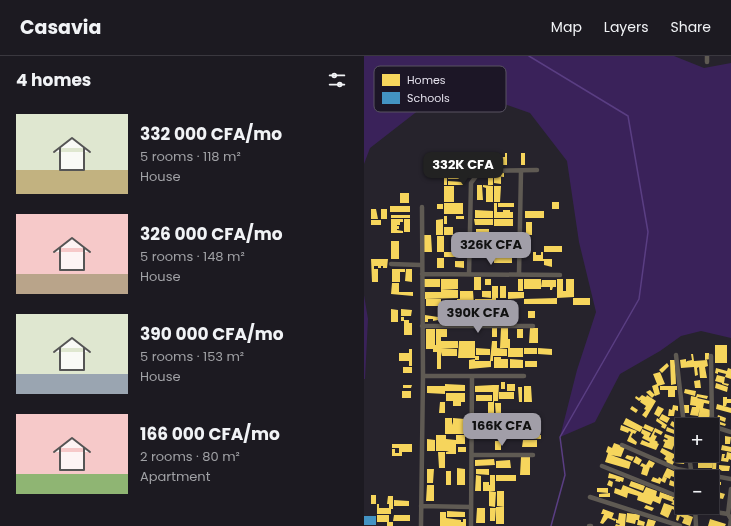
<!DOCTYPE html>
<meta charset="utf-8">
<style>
:root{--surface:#1c1a21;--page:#25232a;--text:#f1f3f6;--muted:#a0a1a5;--line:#3a383f;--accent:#a19ea8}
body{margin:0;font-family:Poppins,sans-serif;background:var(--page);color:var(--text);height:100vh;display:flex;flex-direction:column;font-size:15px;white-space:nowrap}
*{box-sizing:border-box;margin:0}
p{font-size:13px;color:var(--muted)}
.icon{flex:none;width:22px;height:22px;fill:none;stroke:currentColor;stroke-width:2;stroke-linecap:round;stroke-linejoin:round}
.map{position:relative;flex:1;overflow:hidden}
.panel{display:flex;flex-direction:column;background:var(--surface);width:364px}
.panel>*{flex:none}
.tools{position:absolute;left:311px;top:362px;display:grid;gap:8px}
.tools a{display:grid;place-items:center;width:44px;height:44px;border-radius:0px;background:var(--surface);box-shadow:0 4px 16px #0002,0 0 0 1px var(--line);font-size:20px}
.price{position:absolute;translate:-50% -34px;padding:0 9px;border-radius:8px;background:var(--accent);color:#111;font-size:13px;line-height:26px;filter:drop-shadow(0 1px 2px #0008)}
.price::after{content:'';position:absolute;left:50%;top:24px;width:12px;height:9px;margin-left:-6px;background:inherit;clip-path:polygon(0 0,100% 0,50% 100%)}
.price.active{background:#222;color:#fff}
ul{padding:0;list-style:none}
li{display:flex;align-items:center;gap:12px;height:100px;padding:0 16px}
li span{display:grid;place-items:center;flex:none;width:112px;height:80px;border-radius:0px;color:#555}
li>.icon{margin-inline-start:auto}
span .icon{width:48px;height:48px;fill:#fffc;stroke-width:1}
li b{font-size:17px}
h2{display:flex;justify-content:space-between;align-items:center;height:48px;padding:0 16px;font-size:17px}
header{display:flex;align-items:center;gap:24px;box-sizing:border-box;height:56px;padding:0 20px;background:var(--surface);border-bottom:1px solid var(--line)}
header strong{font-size:19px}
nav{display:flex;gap:22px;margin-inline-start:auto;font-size:14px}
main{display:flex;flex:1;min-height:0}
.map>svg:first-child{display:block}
.green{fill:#3a225a}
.homes{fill:#f6d55c}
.schools{fill:#4393c3}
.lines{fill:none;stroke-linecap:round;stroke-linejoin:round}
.stream{stroke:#5a3e83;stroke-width:1.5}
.minor{stroke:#5f5a53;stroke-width:4.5}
.key{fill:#1c1626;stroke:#585361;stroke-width:1}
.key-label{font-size:11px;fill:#e3e0eb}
</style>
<header>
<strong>Casavia</strong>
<nav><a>Map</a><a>Layers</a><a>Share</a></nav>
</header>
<main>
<section class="panel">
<h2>4 homes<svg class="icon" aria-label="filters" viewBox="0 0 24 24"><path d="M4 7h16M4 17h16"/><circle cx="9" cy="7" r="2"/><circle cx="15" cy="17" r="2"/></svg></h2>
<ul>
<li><span style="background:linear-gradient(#dfe7d0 70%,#c2b280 0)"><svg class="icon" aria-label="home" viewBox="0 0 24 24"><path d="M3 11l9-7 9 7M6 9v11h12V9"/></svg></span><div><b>332 000 CFA/mo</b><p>5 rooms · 118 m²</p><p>House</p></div></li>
<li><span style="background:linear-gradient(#f6c9c9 75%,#b9a48a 0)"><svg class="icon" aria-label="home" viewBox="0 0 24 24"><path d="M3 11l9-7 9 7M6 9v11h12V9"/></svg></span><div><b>326 000 CFA/mo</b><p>5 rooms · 148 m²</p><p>House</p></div></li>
<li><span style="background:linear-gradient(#dfe7d0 75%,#9aa5b1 0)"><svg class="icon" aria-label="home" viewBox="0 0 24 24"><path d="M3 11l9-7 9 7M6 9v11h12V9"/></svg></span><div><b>390 000 CFA/mo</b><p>5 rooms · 153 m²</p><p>House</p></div></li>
<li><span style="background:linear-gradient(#f6c9c9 75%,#8fb573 0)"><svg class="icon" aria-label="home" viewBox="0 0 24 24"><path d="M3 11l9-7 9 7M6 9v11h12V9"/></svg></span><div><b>166 000 CFA/mo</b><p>2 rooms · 80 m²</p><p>Apartment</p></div></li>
</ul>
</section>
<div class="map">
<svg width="367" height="470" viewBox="0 0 367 470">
<rect width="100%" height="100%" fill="#26232c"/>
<!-- green -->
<path class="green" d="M0,0H310L340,12L367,7V282L337,275L317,280L296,295L256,318L231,366L196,381L213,314L232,256L215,186L203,105L166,57L87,29L6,92L0,108Z
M0,239L4,263L1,323H0Z"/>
<!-- homes -->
<path class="homes" d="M141,97H143V109H136V101H141Z
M157,97H161V109H157Z
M117,101H129V105H132V108H129V110L117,109Z
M83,116V129H80V117Z
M84,116H103V123H84Z
M131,116L140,117V121L131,120Z
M124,117H129V129H124Z
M130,121H137V128L130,127Z
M84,125L99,126V129H84Z
M113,129H118L119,144H113Z
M119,129L129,130V146H122V132L119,131Z
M80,130H90V146H80Z
M130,130H137L136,146H130Z
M36,137H45V147H36Z
M188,146H195V153H188Z
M80,147H99V158H80Z
M130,147H133V156H139V154H146V156H149V162H130Z
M134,147H150V151H134Z
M73,148H79V153H73Z
M26,150H46V156H26Z
M7,153H12L14,163H7Z
M17,153H23V163H17Z
M111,154L129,155V162H111Z
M161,155H180V162H161Z
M27,159H46V162H27Z
M80,160H83V168H80Z
M92,160H100V163H92Z
M27,163H39V166H33H36V169H33V170H35V173H33V174L39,175V177H27Z
M40,163H46V176H40Z
M79,163V179H72V164Z
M110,163H129V169H111Z
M130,163H149V170H130Z
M7,164H17V169H7Z
M162,166H168V179H162Z
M80,171H89V179H80Z
M112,173H125V178H112Z
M133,178H139V196H148V207H130V196H133Z
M60,179H67L68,196H60Z
M123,179H129L130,185H123Z
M73,180H80V196H73Z
M130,180H132V196H130Z
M27,185H35V203H27Z
M92,187H99V196H101V201H80V196H92Z
M180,190H198V196H180Z
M169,196H172V199H177V196H179V203H188V211L180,209V205H169Z
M73,202H80V212H73Z
M7,203H24L23,212H19V210H17V212H14V210H10V213H14V226H8Z
M91,205H100V212L91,211Z
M28,213H41V216H36V226H28Z
M42,213H48V226L41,225Z
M110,221H117V234H110Z
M60,223H76V231H60Z
M77,223H94V233L77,234Z
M121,223H127V229H121Z
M154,223H159V235H154Z
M160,223H177V233H160Z
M193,223H199V235H202V223H210V241L193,242Z
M178,224H192V231H189L188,234H186V231H177Z
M28,227H35V236H49V240L27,238Z
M128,230H134V242H132V247H127V251H111V243H128Z
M136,230H142V242H136Z
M77,234H94V242L61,243V236H77Z
M96,235H109L110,249H97V254H93V243H96Z
M118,235H127V242L118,241Z
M144,236H160V242L144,243Z
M193,242V248H160V243Z
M209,242H226V249H209Z
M62,243H77V250H62Z
M118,252H121V257H118V260H123V252H127V263H113V254H118Z
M27,253L34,254V266H27Z
M37,253L48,254L47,260H37Z
M94,254H97V256H104V255H107V256H110L111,262H94Z
M164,255H171V262H164Z
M61,259L74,261V264L69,265V263H64V266H61Z
M37,261H40V264H45V267H48V279H40V265H37Z
M128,272H133V281H128Z
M137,272H144V292H136Z
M166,272H174V287H165Z
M62,273H71V289H72V273H83V281H77V285H94V292H77L93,293V300H78L77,296V313H73V296H69V293H62Z
M153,273H159V282H153Z
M144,283H146V292H159V301H144Z
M95,285H111V300H115V304H111V302H94Z
M128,285H133V292L143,293V300H129V305H127V311L105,313V304L111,303V305H126Z
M351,289H363V307H351Z
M112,292L126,293V299H112Z
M160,292H173V298H160Z
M174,292L188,293V299L174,298Z
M45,293H48V310H45V305H35V297H45Z
M341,297H345L346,303L341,304Z
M327,298H329L330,305L343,304L344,310L341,311L343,322H336L335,311L333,312L334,319L331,320L330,311L317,312L316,304L322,303V306L323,305L328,304Z
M130,301H137V303H144V312H130Z
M146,303L159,304V312H146Z
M306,304H311L312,328L307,329Z
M161,305H173V311H161Z
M303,307L305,310L298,317L295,314Z
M39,311H48V317H39Z
M352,312L363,315L364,312L367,313V323L361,321L362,318L354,316V318L351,317Z
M296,316L301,328L294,330L296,338L291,340L288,330L293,328L289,318Z
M353,319L361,321L360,327L365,328L364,330L358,328V327L351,325Z
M336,324L337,332H331L330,325Z
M137,326H141V333H137Z
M352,327L364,331L363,336L351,332Z
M81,328L101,329V335H81V338L63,337V330H81Z
M143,328H151V335H143Z
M39,329H48L47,332H39Z
M129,329H135L134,345H130V362H124V346H129V336H111V330Z
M160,330H167L168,346H160Z
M296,330H313V334H311V341H304V334H296Z
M154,331H158V346H155Z
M321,333L332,335L331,340L320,337Z
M286,334L291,339L288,342L282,336Z
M38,335H47V342H38Z
M135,336H150V343H135Z
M82,337H101V346H97V350H89V345H82Z
M333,338L344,340L343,343L334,341L333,342L346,345L345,348L340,347L339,352L347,354L345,364L334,362L336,352L334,360L326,359L328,351H332V350L326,349L327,340L332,341Z
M112,339H128V345H112Z
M278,339L282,341L283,339L292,345L282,362L278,359L282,354L280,353L282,350L276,346L277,344L275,345L271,342L272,340L275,342Z
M359,341H363V343H367V347H363L362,350H359Z
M76,346H81V357H75Z
M131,347H137V362H132Z
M353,348L367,352V357L352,353Z
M309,349L314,350V355L311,354L310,360H304L305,353L308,354Z
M320,349H325V357H320Z
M268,350L274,354L272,357L266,353Z
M294,350L300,353L295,361L290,358Z
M298,358L306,362L303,367L295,363Z
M354,359L362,362L361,366L353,363Z
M81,362H88V366H87H88V369L89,366H101V378H81Z
M89,362L101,363V366H89Z
M132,362L150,363V368H132Z
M262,362L279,371L276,376L259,368Z
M293,362L303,369L301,373L297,371L298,369L292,365Z
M125,363H131V375H150V379L125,378Z
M351,364L362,368L361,370L350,367Z
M308,365L315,369L312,373L306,369Z
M281,368L290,372L288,376L279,372Z
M257,369L273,375L271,378L269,377L267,381L273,386L272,389L263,385L267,376L265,375L264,377L256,374Z
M303,371L318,377L316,380L302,375Z
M291,372L299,376L297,379L291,376L290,379L293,380L291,384L286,382Z
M157,373H168V377H157Z
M278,373L287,377L285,381L294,386L293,387L295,388L292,394L276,388L278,384L285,387L286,386L278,382L280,379L277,377Z
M156,378L177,379V383L156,382Z
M301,378L313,382L308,394L299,391L301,386L299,385L300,383L303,384L304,383L300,381Z
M72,379H82V383L92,384V398H82V396L85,395H72Z
M92,379H101V388H92Z
M361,380L367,381L366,388H361Z
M63,383L71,384V395H63Z
M159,384H173V391H158Z
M131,385H137V394H131Z
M314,385L318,386V399L323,400V404H321L320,408L311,407L312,398H310L311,390L312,391Z
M250,387L261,391L257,401L247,399L267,406L265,413L241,406L244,397L242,396L244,390L248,392Z
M28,388H48V396H38V400H28V393H31V397H35V392H28Z
M358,389L367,391V396L357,394Z
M94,391H102V396H94Z
M298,392L312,399L308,404L310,406L308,410L302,406L303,405L300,403L302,400L296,396Z
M74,396H81V412H75Z
M363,396L367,397V404L365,403L364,406L357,405L358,398H361L360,402H362Z
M348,397H353L352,414H348L349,406L348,412H334V406H343L342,399H348Z
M263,399L270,401L268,405L261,402Z
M338,399H341V405L335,406V400Z
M272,400L278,404L275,409L269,406Z
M157,401H166V419H156Z
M130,403L131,409L111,410V404Z
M146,404L147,412H132V405Z
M285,404L291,407L288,412L286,411L283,420L277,418L279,411L276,410L278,407L282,409Z
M355,409L366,410L365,415H358L355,413Z
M93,412L101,413V429H93Z
M303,412L312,416L310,421L307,420L306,423L299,420Z
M63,413H70L69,427H63Z
M112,413H125V419L112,418Z
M82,415H87V429H82Z
M245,417L260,422L259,426L256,425V426L251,425L252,423L244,422Z
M314,417L317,419L316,421H318V424L317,423L314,432L305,429L306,424L311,426Z
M112,419L117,420V435H111Z
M126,419H131V435H119V426H125V429H126Z
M132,419H152V425H132Z
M299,420L303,422L301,427L297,425L296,428L287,425L289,421L294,423L295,421L298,423Z
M245,424L249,426L248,431L243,429Z
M267,425L281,430L279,435L265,430Z
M348,425L357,426V429L348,428Z
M63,429H70V445H62Z
M259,429L279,437L282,431L293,435L292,440L295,441L296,436L310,441L309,444L317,446L315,451L307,448L309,446L298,442L296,448L289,445L287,449L273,444L274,440L264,437L263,442L250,437L251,432L257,434Z
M349,429L356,431L354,436L361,438L359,443L349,441L348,444Z
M233,432H244V437L233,436Z
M125,435L132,436L131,451L125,450Z
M133,435H140V451L133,450Z
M246,437V441H235V438Z
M7,439H12V448H7Z
M24,440H29V453H27V458H13V448H15V452H25V448H23Z
M30,444L45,445V450H30Z
M300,447L317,453L316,456L308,453L304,462L296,458Z
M282,449L290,452L288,455L280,452Z
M132,451H140V468H132Z
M113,452H121V467H112Z
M126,452H132L131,465H126Z
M239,453L250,457L248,462L252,463L251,465L244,462L239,468L236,467L240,458H237Z
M83,455L101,456V461H83Z
M76,456H82V462L97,464V466H99V463H102V470H76Z
M272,456L276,459L275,464L281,466L280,470L273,469L274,464H272L271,468L262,466L263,457L271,458Z
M316,456L329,461L326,470L318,467L320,462L316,460L314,465L312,464L313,458L316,459Z
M255,457L262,458L261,470H251L252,468L255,469L256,468L252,467V463L254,464Z
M13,459H25V466H29V470H23V466H13Z
M30,459H46V465H29Z
M284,463L292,465L290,470H282Z
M346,463L362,468L361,470H344Z"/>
<!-- schools -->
<path class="schools" d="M0,460H12V469H0Z"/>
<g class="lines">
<!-- stream -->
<path class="stream" d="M165,0L264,60L284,176L275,243L196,381L201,419L187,470"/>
<!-- minor -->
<path class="minor" d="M343,6V0
M27,208L57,209
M58,218L196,219
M105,218L107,127L116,115L173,114
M155,218L157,115
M58,270H169
M312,299L320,369
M347,300L348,369
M59,320H160
M319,364L342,369
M348,370L367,376
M258,389L313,413L367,423
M108,399H169
M325,399L328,421
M238,410L318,442
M226,441L316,470
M57,450L107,451
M331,451L332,470
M331,453L364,458L367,463L366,470
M364,458L367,433
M57,470L59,320L58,151
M107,470L108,320
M225,470H227"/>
</g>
<!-- legend -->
<rect x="10" y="10" width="132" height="46" rx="6" class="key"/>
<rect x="18" y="18" width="18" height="12" fill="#f6d55c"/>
<rect x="18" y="36" width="18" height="12" fill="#4393c3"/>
<g class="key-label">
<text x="43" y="28">Homes</text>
<text x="43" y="46">Schools</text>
</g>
</svg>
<div class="tools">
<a>+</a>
<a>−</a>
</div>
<b class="price active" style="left:99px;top:130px">332K CFA</b>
<b class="price" style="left:127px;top:210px">326K CFA</b>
<b class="price" style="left:114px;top:278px">390K CFA</b>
<b class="price" style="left:138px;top:391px">166K CFA</b>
</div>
</main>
